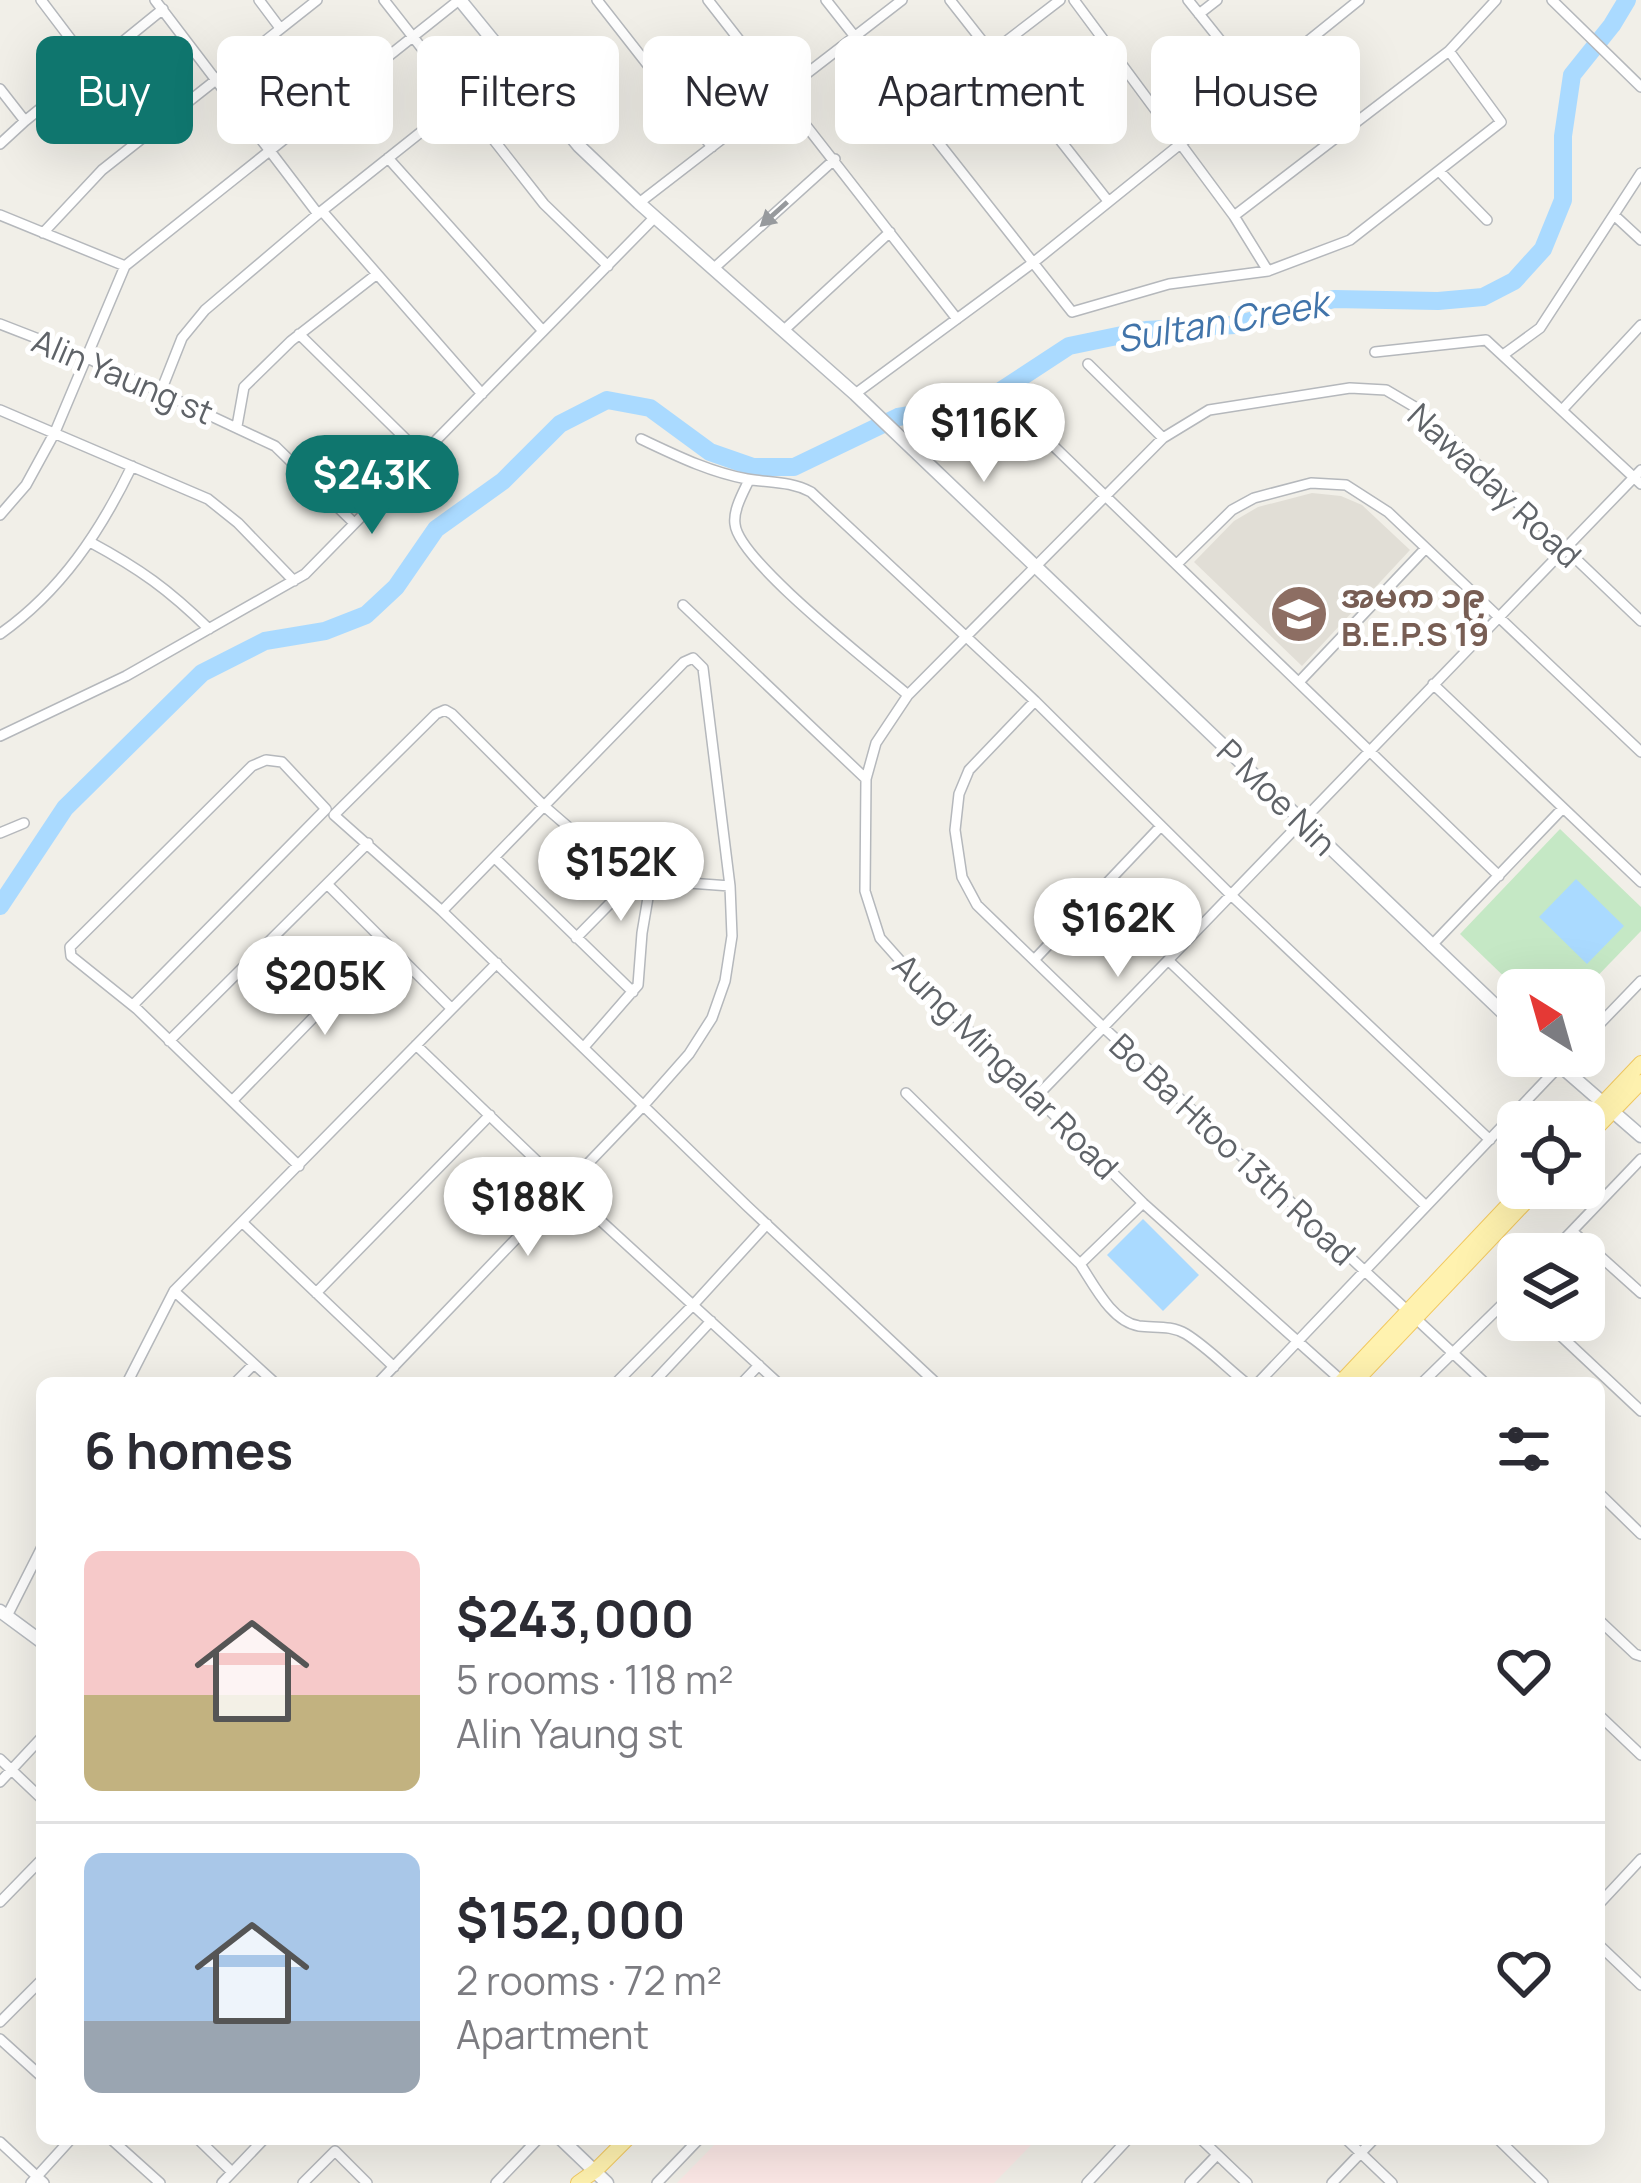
<!DOCTYPE html>
<meta charset="utf-8">
<style>
:root{--surface:#fff;--page:#f2f2f3;--text:#2b2b33;--muted:#7c7c81;--line:#e1e1e2;--accent:#0f766e}
body{margin:0;font-family:Manrope,"Noto Sans Myanmar",sans-serif;background:var(--page);color:var(--text);height:100vh;display:flex;flex-direction:column;font-size:45px;white-space:nowrap}
*{box-sizing:border-box;margin:0}
p{font-size:39px;color:var(--muted)}
.icon{flex:none;width:66px;height:66px;fill:none;stroke:currentColor;stroke-width:2;stroke-linecap:round;stroke-linejoin:round}
.map{position:relative;flex:1;overflow:hidden}
.drawer{position:absolute;left:36px;top:1377px;width:1569px;height:768px;display:flex;flex-direction:column;background:var(--surface);border-radius:18px;box-shadow:0 12px 48px #0002}
.drawer>*{flex:none}
.top-card{position:absolute;left:36px;top:36px;width:1569px;height:108px;display:flex;gap:24px}
.needle{width:78px;rotate:323deg}
.buttons{position:absolute;left:1497px;top:969px;display:grid;gap:24px}
.buttons a{display:grid;place-items:center;width:108px;height:108px;border-radius:18px;background:var(--surface);box-shadow:0 12px 48px #0002;font-size:60px}
.price{position:absolute;translate:-50% -102px;padding:0 27px;border-radius:42px;background:#fff;color:#222;font-size:39px;line-height:78px;filter:drop-shadow(0 3px 6px #0008)}
.price::after{content:'';position:absolute;left:50%;top:72px;width:36px;height:27px;margin-left:-18px;background:inherit;clip-path:polygon(0 0,100% 0,50% 100%)}
.price.selected{background:var(--accent);color:#fff}
ul{padding:0;list-style:none}
li{display:flex;align-items:center;gap:36px;height:300px;padding:0 48px}
li+li{border-top:3px solid var(--line)}
li span{display:grid;place-items:center;flex:none;width:336px;height:240px;border-radius:18px;color:#555}
li>.icon{margin-inline-start:auto}
span .icon{width:144px;height:144px;fill:#fffc;stroke-width:1}
li b{font-size:51px}
h2{display:flex;justify-content:space-between;align-items:center;height:144px;padding:0 48px;font-size:51px}
.pill{padding:0 42px;border-radius:18px;background:var(--surface);box-shadow:0 12px 48px #0002;font-size:42px;line-height:108px}
.pill.selected{background:var(--accent);color:#fff}
.map>svg:first-child{display:block}
.education{fill:#e1ded6}
.medical{fill:#fce8e6}
.green{fill:#c5e8c5}
.water{fill:#aadaff}
.lines{fill:none;stroke-linecap:round;stroke-linejoin:round}
.river{stroke:#aadaff;stroke-width:18}
.street-casing{stroke:#b5b8bc;stroke-width:12}
.secondary-casing{stroke:#b6babf;stroke-width:15}
.primary-casing{stroke:#f2c960;stroke-width:16}
.street{stroke:#fff;stroke-width:9}
.secondary{stroke:#fff;stroke-width:12}
.primary{stroke:#fff2af;stroke-width:14}
.oneway{fill:#979a9d}
.labels{text-anchor:middle;dominant-baseline:central;stroke-width:10;stroke-linejoin:round;paint-order:stroke}
.street-label{font-size:33px;fill:#5f6368;stroke:#fff}
.education-label{font-size:33px;font-weight:bold;fill:#785e54;stroke:#fff;text-anchor:start}
.water-label{font-size:36px;font-style:italic;fill:#4174aa;stroke:#fff}
</style>
<div class="map">
<svg width="1641" height="2183" viewBox="0 0 1641 2183">
<rect width="100%" height="100%" fill="#f1efe8"/>
<!-- education -->
<path class="education" d="M1312,493L1341,496L1362,505L1410,550L1302,666L1194,562L1234,521L1258,507Z"/>
<!-- medical -->
<path class="medical" d="M720,2139H1037L994,2183H677Z"/>
<!-- green -->
<path class="green" d="M1560,829L1641,907V931L1584,990H1518L1460,934Z"/>
<!-- water -->
<path class="water" d="M1576,879L1624,926L1587,964L1539,917Z
M1143,1219L1199,1275L1163,1311L1107,1255Z"/>
<g class="lines">
<!-- river -->
<path class="river" d="M0,906L65,808L202,673L265,641L325,631L366,615L396,587L436,529L503,481L560,424L607,400L650,408L710,452L753,467H794L898,417L982,403L1069,346L1146,330L1235,325L1334,299L1438,301L1483,297L1514,281L1543,249L1563,200V136L1572,75L1612,25L1627,0"/>
<defs>
<path id="street" d="M41,0L91,66
M155,0L318,214
M259,0L280,28
M384,0L544,204L608,266
M597,0L712,147
M708,0L957,319
M826,0L1072,312L1169,284L1268,271L1350,240L1501,122L1449,51
M950,0L1108,201
M1074,0L1234,216L1268,271
M1188,0L1256,85
M1552,0L1641,87
M1199,14L1217,0
M991,53L1060,0
M0,89L25,121
M0,144L25,121L163,9
M388,158L543,331
M1440,172L1487,220
M639,203L902,0
M322,211L482,394
M0,215L125,266
M1614,215L1641,240
M1234,216L1449,51L1496,0
M43,233L102,170L317,0
M713,269L835,159
M0,324L85,357L275,446L354,523
M783,331L890,232
M299,334L422,455
M1375,352L1486,340L1641,484
M1503,355L1540,328L1641,173
M1088,364L1163,438
M161,391L182,338L205,310L318,214L509,62
M855,394L1034,262L1359,0
M1010,404L1499,876
M0,410L208,499L238,523L294,581
M1562,410L1641,325
M237,426L244,387L291,341L377,274
M641,439C675,455 709,472 747,479C770,483 790,481 811,492L1035,701L1231,895L1490,1140
M749,480C743,493 733,510 735,524C738,561 876,667 908,695
M0,515L26,485L55,432L125,266L459,0
M90,542C140,569 168,589 209,629
M1177,564L1232,510L1254,498L1311,483L1346,485L1388,512L1641,752
M683,605L866,779
M0,634C61,591 100,532 132,466
M1299,682L1425,549
M1433,684L1641,882
M1035,701L969,770L959,794L955,830L962,877L977,905L1103,1027L1485,1383
M0,736L126,676L305,574L655,217
M0,833L24,823
M495,858L633,992
M327,884L451,1008
M730,886L634,879L611,864L544,806L452,714L445,710L436,714L334,815L442,911L747,1206L936,1383
M576,938L634,879
M1431,946L1563,808
M1034,960L1161,826
M1168,960L1426,1206
M133,1005L326,809L282,762L266,760L252,766L70,947L71,956L137,1009L299,1166
M1584,1040L1641,981
M169,1041L368,843
M416,1045L565,1188L778,1383
M584,1047L638,985L642,933L651,880
M906,1093L1080,1264L1143,1203
M1037,1096L1641,470
M232,1101L386,943
M243,1223L394,1367
M1572,1231L1641,1293
M1550,1254L1641,1159
M1080,1264C1094,1285 1112,1322 1139,1326C1155,1328 1171,1325 1186,1334C1207,1347 1226,1367 1246,1383
M174,1291L275,1383
M316,1293L490,1115
M1544,1320L1641,1411
M1342,1381L1143,1203L912,974L880,938L865,891L866,779L876,743L908,695L1163,438L1209,410L1350,388L1386,390L1420,410L1641,621
M127,1383L174,1291L497,963
M235,1383L254,1364
M378,1383L644,1105L689,1054L712,1018L725,981L732,936L730,886L703,668L693,658L684,662L442,911
M616,1383L694,1304L767,1224
M653,1383L711,1321
M742,1383L759,1365
M1258,1383L1569,1056
M1422,1383L1518,1289
M1599,1493L1641,1534
M7,1616L42,1547
M1599,1620L1635,1654L1641,1656
M1599,1715L1641,1755
M0,1759L42,1799
M0,1782L42,1737
M0,1902L42,1859
M1599,1904L1641,1859
M1599,1945L1641,1985
M0,2022L42,1980
M0,2039L42,2077
M111,2139L160,2183
M198,2139L232,2172
M1201,2139L1247,2183
M1346,2139L1392,2183
M1498,2139L1543,2183
M0,2142L44,2183
M31,2183L71,2139
M222,2183L264,2139
M303,2183L335,2151L367,2183
M496,2183L538,2139
M657,2183L699,2139
M1087,2183L1128,2139
M1190,2183L1217,2155
M1332,2183L1374,2139"/>
<path id="secondary" d="M460,0L579,146L639,203L855,394L1518,1027
M1549,1056L1641,1136
M0,1611L42,1642
M561,2139L607,2183"/>
<path id="primary" d="M1584,1123L1641,1063
M1584,1141L1641,1082
M1340,1383L1524,1188
M1354,1383L1539,1188
M578,2183L595,2171L627,2139"/>
</defs>
<!-- street casing -->
<use href="#street" class="street-casing"/>
<!-- secondary casing -->
<use href="#secondary" class="secondary-casing"/>
<!-- primary casing -->
<use href="#primary" class="primary-casing"/>
<!-- street -->
<use href="#street" class="street"/>
<!-- secondary -->
<use href="#secondary" class="secondary"/>
<!-- primary -->
<use href="#primary" class="primary"/>
</g>
<!-- one-way arrows -->
<defs><path id="oneway-solid" d="M-6-.8H1V-3.2L6.5 0L1 3.2V.8H-6Z" transform="scale(3)"/></defs>
<use class="oneway" href="#oneway-solid" transform="translate(774 214) rotate(138)"/>
<!-- icons -->
<defs>
<symbol id="school-disc" viewBox="-11 -11 22 22"><circle r="9.5" fill="#8d6e63" stroke="#fff"/><path d="M0-5L7-2L0 1L-7-2ZM-4 1L0 2.5L4 1V4Q0 6-4 4Z" fill="#fff"/></symbol>
</defs>
<g fill-rule="evenodd">
<use href="#school-disc" x="1266" y="581" width="66" height="66"/>
</g>
<g class="labels">
<!-- street labels -->
<g class="street-label">
<text transform="translate(123 376) rotate(23)">Alin Yaung st</text>
<text transform="translate(1495 485) rotate(43)">Nawaday Road</text>
<text transform="translate(1277 797) rotate(44)">P Moe Nin</text>
<text transform="translate(1006 1066) rotate(45)">Aung Mingalar Road</text>
<text transform="translate(1233 1149) rotate(43)">Bo Ba Htoo 13th Road</text>
</g>
<!-- education labels -->
<g class="education-label">
<text x="1341" y="595">အမက ၁၉<tspan x="1341" dy="38">B.E.P.S 19</tspan></text>
</g>
<!-- water labels -->
<g class="water-label">
<text transform="translate(1222 321) rotate(-10)">Sultan Creek</text>
</g>
</g>
</svg>
<div class="buttons">
<a><svg class="needle" viewBox="-14 -14 28 28"><path d="M0-13l5 13h-10z" fill="#e53935"/><path d="M0 13l5-13h-10z" fill="#7c7c81"/></svg></a>
<a><svg class="icon" aria-label="locate" viewBox="0 0 24 24"><circle cx="12" cy="12" r="6"/><path d="M12 2v4M12 18v4M2 12h4M18 12h4"/></svg></a>
<a><svg class="icon" aria-label="layers" viewBox="0 0 24 24"><path d="M12 4l9 5-9 5-9-5zM3 14l9 5 9-5"/></svg></a>
</div>
<b class="price" style="left:984px;top:485px">$116K</b>
<b class="price selected" style="left:372px;top:537px">$243K</b>
<b class="price" style="left:621px;top:924px">$152K</b>
<b class="price" style="left:1118px;top:980px">$162K</b>
<b class="price" style="left:325px;top:1038px">$205K</b>
<b class="price" style="left:528px;top:1259px">$188K</b>
<div class="top-card">
<a class="pill selected">Buy</a>
<a class="pill">Rent</a>
<a class="pill">Filters</a>
<a class="pill">New</a>
<a class="pill">Apartment</a>
<a class="pill">House</a>
</div>
<section class="drawer">
<h2>6 homes<svg class="icon" aria-label="filters" viewBox="0 0 24 24"><path d="M4 7h16M4 17h16"/><circle cx="9" cy="7" r="2"/><circle cx="15" cy="17" r="2"/></svg></h2>
<ul>
<li><span style="background:linear-gradient(#f6c9c9 60%,#c2b280 0)"><svg class="icon" aria-label="home" viewBox="0 0 24 24"><path d="M3 11l9-7 9 7M6 9v11h12V9"/></svg></span><div><b>$243,000</b><p>5 rooms · 118 m²</p><p>Alin Yaung st</p></div><svg class="icon" aria-label="heart" viewBox="0 0 24 24"><path d="M12 20l-8-8c-3-5 5-10 8-4 3-6 11-1 8 4z"/></svg></li>
<li><span style="background:linear-gradient(#a9c7e8 70%,#9aa5b1 0)"><svg class="icon" aria-label="home" viewBox="0 0 24 24"><path d="M3 11l9-7 9 7M6 9v11h12V9"/></svg></span><div><b>$152,000</b><p>2 rooms · 72 m²</p><p>Apartment</p></div><svg class="icon" aria-label="heart" viewBox="0 0 24 24"><path d="M12 20l-8-8c-3-5 5-10 8-4 3-6 11-1 8 4z"/></svg></li>
</ul>
</section>
</div>
